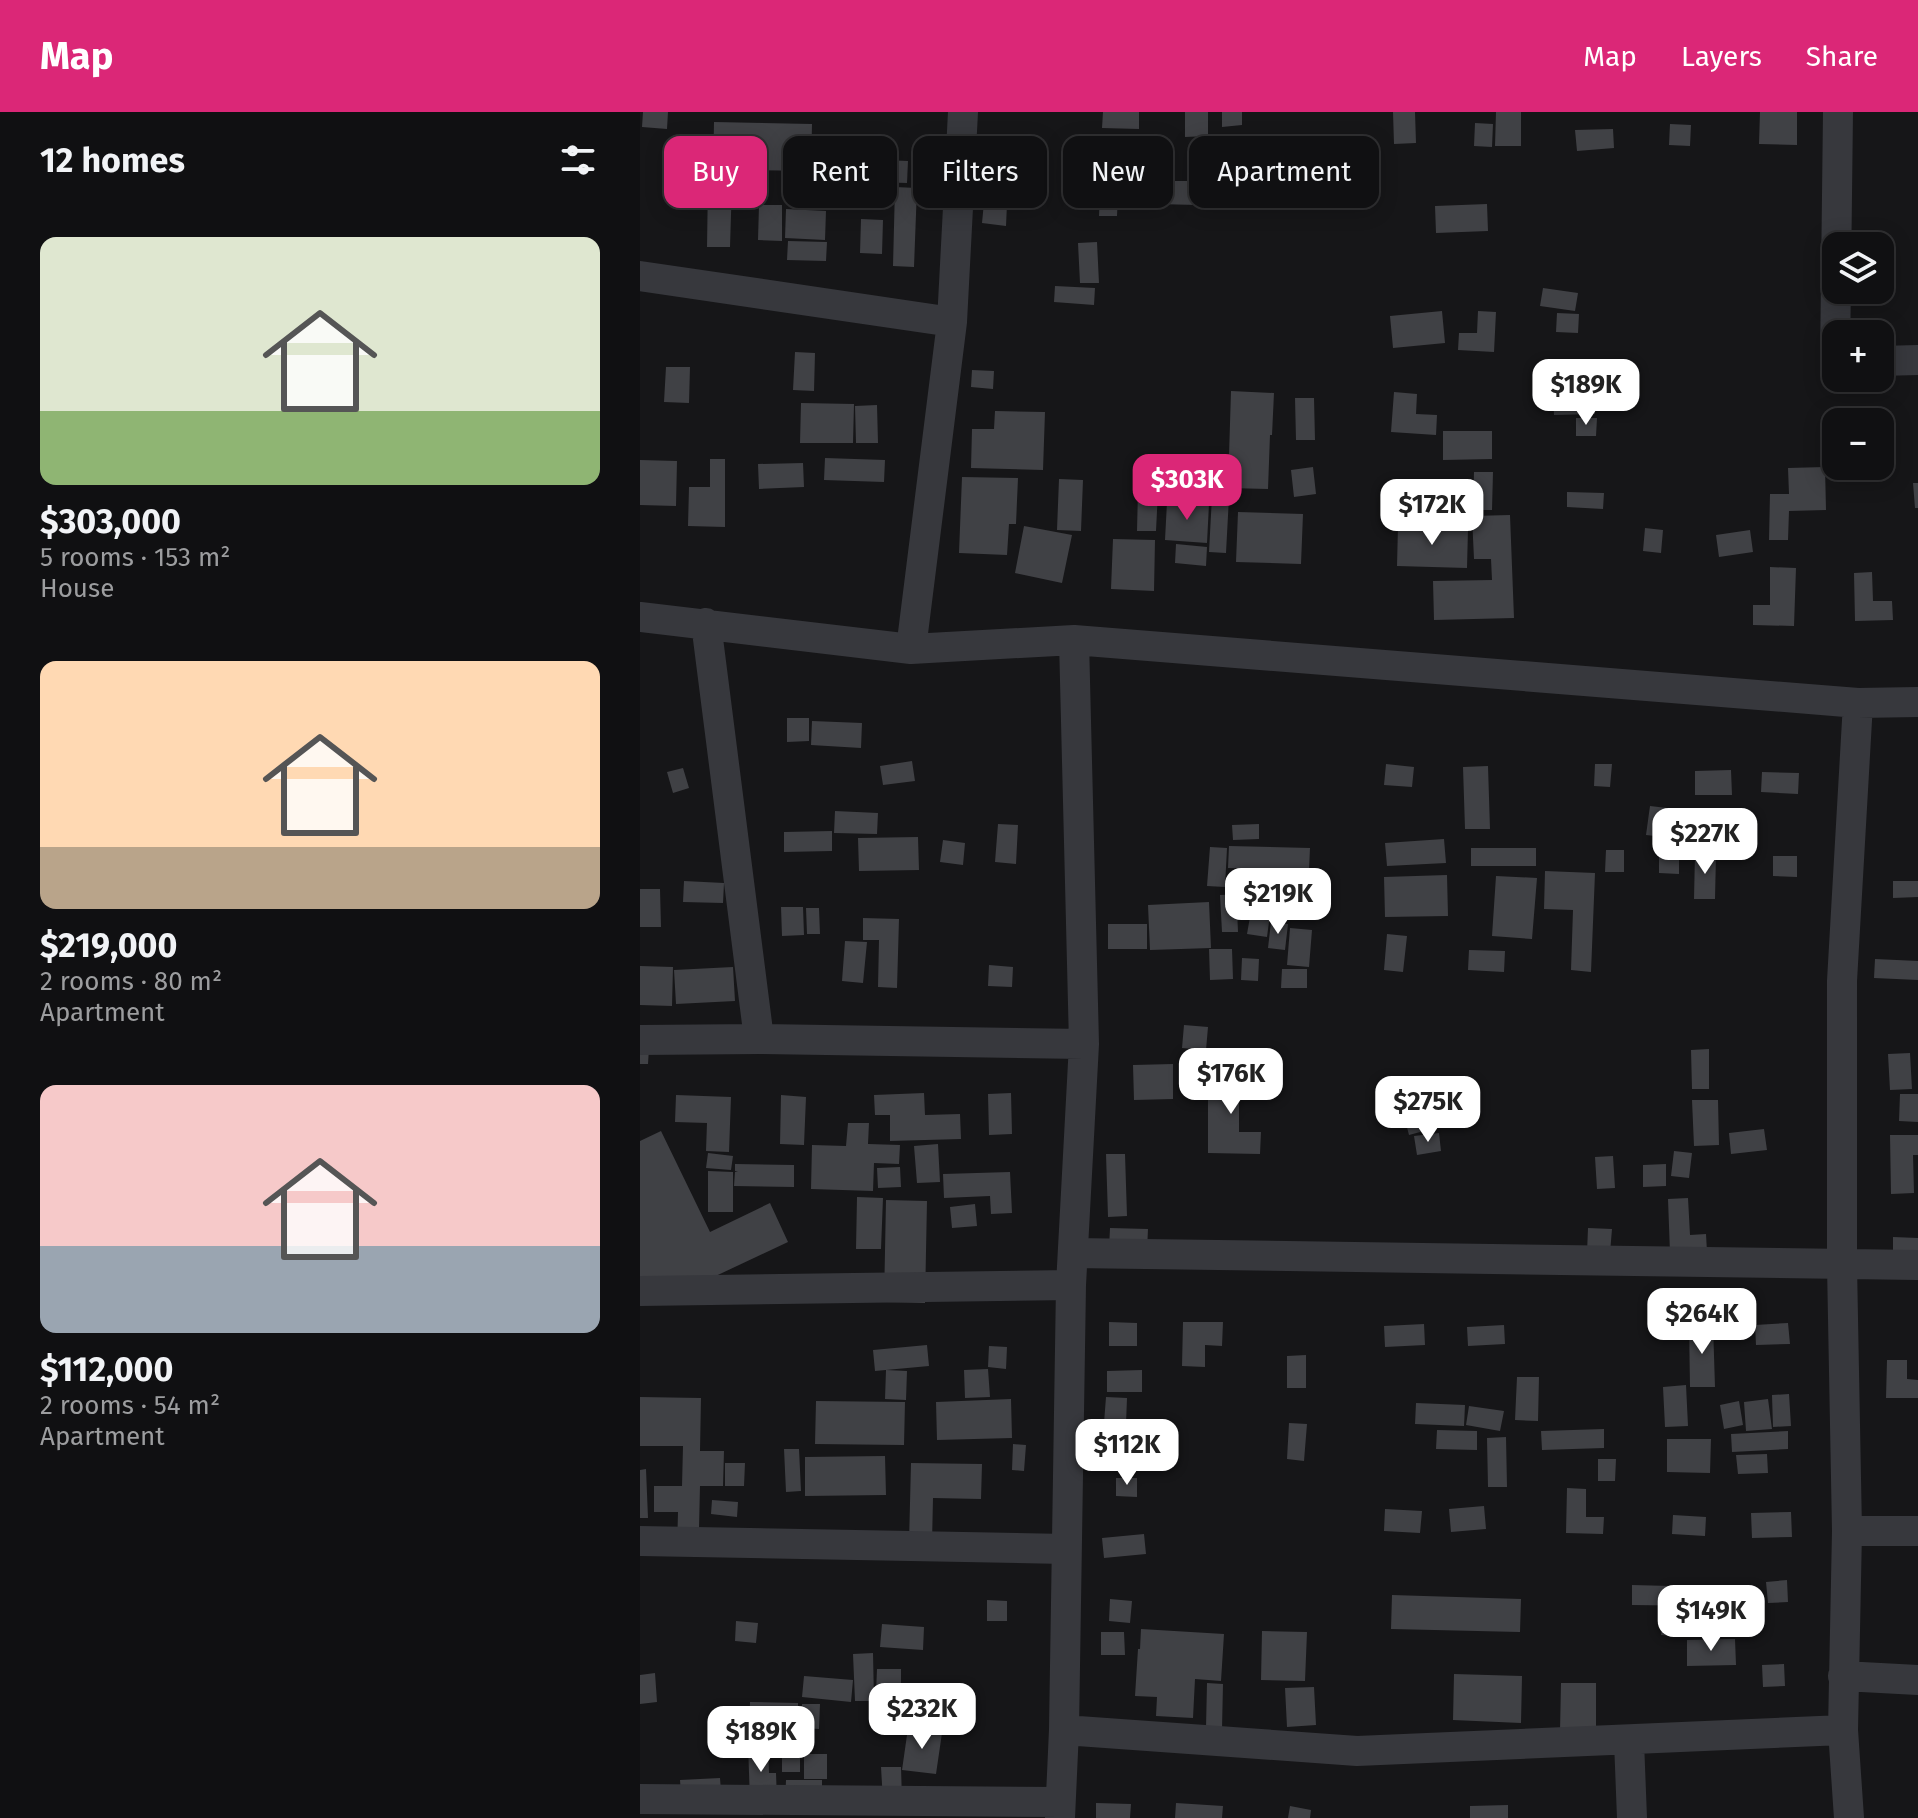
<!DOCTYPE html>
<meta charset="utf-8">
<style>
:root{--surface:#101012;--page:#19191b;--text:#f1f3f6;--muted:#9c9d9f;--line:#303032;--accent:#db2777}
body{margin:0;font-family:"Fira Sans",sans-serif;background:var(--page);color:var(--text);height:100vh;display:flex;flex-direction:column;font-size:30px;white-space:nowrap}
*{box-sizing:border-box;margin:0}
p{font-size:26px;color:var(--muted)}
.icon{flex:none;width:44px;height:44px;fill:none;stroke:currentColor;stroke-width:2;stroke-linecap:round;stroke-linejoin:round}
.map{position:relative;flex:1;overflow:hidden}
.panel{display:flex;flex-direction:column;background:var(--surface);width:640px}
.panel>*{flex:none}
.guide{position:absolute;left:24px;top:24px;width:760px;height:72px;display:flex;gap:16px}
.tools{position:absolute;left:1182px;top:120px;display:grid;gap:16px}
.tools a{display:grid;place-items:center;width:72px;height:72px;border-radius:16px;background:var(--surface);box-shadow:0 4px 20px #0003,0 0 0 2px var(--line);font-size:40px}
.price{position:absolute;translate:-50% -68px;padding:0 18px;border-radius:16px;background:#fff;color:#222;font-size:26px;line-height:52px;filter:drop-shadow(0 2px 4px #0008)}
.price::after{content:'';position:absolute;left:50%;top:48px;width:24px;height:18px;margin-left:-12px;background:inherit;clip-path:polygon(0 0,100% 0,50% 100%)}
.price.active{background:var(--accent);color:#fff}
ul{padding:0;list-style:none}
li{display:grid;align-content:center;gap:16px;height:424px;padding:0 40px}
li span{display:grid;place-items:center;height:248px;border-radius:16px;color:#555}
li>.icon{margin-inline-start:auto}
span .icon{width:144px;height:144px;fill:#fffc;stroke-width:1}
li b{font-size:34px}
h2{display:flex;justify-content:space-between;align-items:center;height:96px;padding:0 40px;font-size:34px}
.chip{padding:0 28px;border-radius:16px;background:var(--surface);box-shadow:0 4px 20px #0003,0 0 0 2px var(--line);font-size:28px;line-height:72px}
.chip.active{background:var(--accent);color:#fff}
header{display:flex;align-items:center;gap:48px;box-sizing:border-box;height:112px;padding:0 40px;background:var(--accent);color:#fff}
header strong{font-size:38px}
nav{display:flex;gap:44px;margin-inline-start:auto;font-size:28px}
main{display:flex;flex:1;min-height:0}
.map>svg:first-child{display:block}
.building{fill:#404145}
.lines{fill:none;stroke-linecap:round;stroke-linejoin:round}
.street{stroke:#37383d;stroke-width:30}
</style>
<header>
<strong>Map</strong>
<nav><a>Map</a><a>Layers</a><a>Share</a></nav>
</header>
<main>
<section class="panel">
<h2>12 homes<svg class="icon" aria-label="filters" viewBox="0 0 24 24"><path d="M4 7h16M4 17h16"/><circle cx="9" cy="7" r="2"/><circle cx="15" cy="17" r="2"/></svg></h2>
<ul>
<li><span style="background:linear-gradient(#dfe7d0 70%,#8fb573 0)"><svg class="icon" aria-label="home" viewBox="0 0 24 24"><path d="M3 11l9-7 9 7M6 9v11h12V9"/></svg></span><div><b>$303,000</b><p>5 rooms · 153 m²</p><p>House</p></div></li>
<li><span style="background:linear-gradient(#ffd9b3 75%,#b9a48a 0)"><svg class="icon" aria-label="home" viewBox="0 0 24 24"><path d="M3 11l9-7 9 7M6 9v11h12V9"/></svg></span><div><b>$219,000</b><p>2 rooms · 80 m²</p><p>Apartment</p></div></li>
<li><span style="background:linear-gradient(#f6c9c9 65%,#9aa5b1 0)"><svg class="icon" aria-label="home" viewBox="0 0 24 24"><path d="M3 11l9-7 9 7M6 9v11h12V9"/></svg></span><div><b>$112,000</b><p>2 rooms · 54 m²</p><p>Apartment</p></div></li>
</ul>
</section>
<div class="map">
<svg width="1278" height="1706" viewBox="0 0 1278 1706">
<rect width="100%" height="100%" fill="#161618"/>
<!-- building -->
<path class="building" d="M3,0H28L27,17L2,15Z
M463,0H499V17L462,16Z
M545,0H568V24L545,25Z
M582,0H602V13L582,15Z
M753,0H775L776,31L754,32Z
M856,0H881V34H855Z
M1120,0H1157V33L1119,32Z
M74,10L172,12L171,59L95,58V67H73Z
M835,11L853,12L852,35L834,34Z
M1030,12L1051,13L1050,34L1029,33Z
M973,17L974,36L937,39L935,18Z
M178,46L201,47L199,87L176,86Z
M217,47L268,49L267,71L233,70V93H216Z
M587,56L623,60L621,82L584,77Z
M672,58L675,78L647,82L645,63Z
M68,69L92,70L90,135H67Z
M517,69H558V93L516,92Z
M255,75L277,76L274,155L253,154Z
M460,81L478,82L477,104H459Z
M344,90L367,92L366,114L342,111Z
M847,92L848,119L796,121L795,94Z
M119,93H142V129L118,128Z
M146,97L186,99L185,128L145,126Z
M221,107L243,108L242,142L220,141Z
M148,129L187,130L186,149L147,148Z
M457,130L459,171H440L438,131Z
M415,174L455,176L454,193L414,190Z
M903,176L938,181L935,199L900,194Z
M802,199L805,231L753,236L750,204Z
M838,199L856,200L854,240L818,238L819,221H837Z
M917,201L939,202L938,221L916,220Z
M155,240L175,241L174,279L153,278Z
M26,255H50L49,291L24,290Z
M332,258L354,259L353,277L331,275Z
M591,279L634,281L632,323H630L628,377L588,376Z
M754,280L777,282L776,302L797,303L796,323L751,320Z
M954,283L955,302L914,303L913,284Z
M655,286H674L675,328H656Z
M161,291L214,292L213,331H160Z
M237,293L238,331H216L215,294Z
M355,299L405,300L403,358L331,356L332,317H354Z
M1248,303L1250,330L1240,331V310H1232V304Z
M936,306H957L956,324H936Z
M803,319H852V347L803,348Z
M185,346L245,348L244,370L184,368Z
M70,347H85V415L48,414L49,375H70Z
M0,348L37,349L36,394L0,393Z
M163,351L164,375L119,377L118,352Z
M673,355L676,382L654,385L651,358Z
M1185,355L1186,398L1149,399L1148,428H1129L1130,382H1149L1148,356Z
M834,360H853L852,398H833Z
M322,365L378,366L376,412H369L367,443L319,441Z
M419,367L443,368L441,419L417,418Z
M1273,371H1278V396H1275Z
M822,372L824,399L805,400L803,374Z
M498,378L518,379L516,419H497Z
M800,380L801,403L753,405L752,381Z
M927,380L964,381L963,397L927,395Z
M572,384L589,385L586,441L569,440Z
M527,390L569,392L567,431L525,428Z
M598,400L663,402L661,452L596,450Z
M870,403L874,506L794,508L793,469L852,468L851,447H834L832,404Z
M384,414L432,423L422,471L375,461Z
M758,414L828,417L827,456L757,454Z
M1005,416L1023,418L1021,441L1003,439Z
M1110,418L1113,440L1079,445L1076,423Z
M473,427L515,428L514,479L471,477Z
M536,432L567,435L566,454L535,451Z
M1130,455L1156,456L1154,514L1113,513V493H1130Z
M1232,460L1233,489H1252L1253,508L1215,509L1214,461Z
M147,606H169V629L147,630Z
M172,609L222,611L221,636L171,633Z
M272,649L275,669L243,673L240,654Z
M746,652L774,655L772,675L744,673Z
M955,652H972L970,675L954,674Z
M848,654L850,717H825L823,655Z
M43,656L49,676L33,681L27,660Z
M1091,658L1092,683H1055V659Z
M1122,660L1159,661L1158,682L1121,680Z
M1010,694L1027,696L1024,725L1006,723Z
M1055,698H1074V721H1056Z
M195,699L238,701L237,722L194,721Z
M358,712L378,713L376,752L355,750Z
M619,712V727L593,728L592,713Z
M192,719V739L144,740V720Z
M278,725L279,758L219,759L218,726Z
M804,727L806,751L747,754L745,731Z
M303,728L325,731L323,753L300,750Z
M589,734L670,736L669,758L588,756Z
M570,735L587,736L585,775L567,774Z
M831,736H896V754H831Z
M966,738H984V760H965Z
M1019,741H1039V762L1019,761Z
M1055,741L1076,742L1075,787H1054Z
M1133,744H1157V765L1133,764Z
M905,759L955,761L951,860L931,858L933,798L904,797Z
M807,763L808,804L745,805L744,765Z
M856,764L897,766L892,827L852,824Z
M44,769L84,771L83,791L43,790Z
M1253,769H1278V785L1253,786Z
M0,777H20L21,815H0Z
M627,781L628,795L597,796L598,820H582L580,783Z
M659,783V800H637L636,784Z
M569,790L571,836L510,838L508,793Z
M141,795H163L164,823L142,824Z
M166,796H179L180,822H167Z
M611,799L630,802L627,825L607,822Z
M223,806L259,807L257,876L238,875L239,828H223Z
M631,810L648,812L645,838L628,836Z
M468,812H507V837H468Z
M650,816L672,818L669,855L647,853Z
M747,822L767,824L763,860L744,858Z
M205,829L227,830L223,871L202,869Z
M569,837H592L593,867L570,868Z
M829,838L865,839L864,860L828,858Z
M602,846L619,847L618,869L601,868Z
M1235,847L1278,849V868L1234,866Z
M349,853L373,855L372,875L348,874Z
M0,854L33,855L32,894L0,893Z
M93,855L95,889L36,892L34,858Z
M642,857H667V876H641Z
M544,913L568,915L566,938L542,936Z
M0,919L10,920L8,952H0Z
M1069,937V977H1052L1051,938Z
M1270,941L1272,977L1250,978L1248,942Z
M533,952V987L494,988L493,953Z
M574,963H616L615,987H599V1020H621L620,1042L568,1041V987H574Z
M284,981L285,1003L320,1002L321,1027L250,1029V1003H235L234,983Z
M371,981L372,1022L349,1023L348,982Z
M1260,982H1278V1010L1259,1009Z
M36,983L91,985L89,1040L66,1039L67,1011L35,1010Z
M141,983L166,985L164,1033L140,1032Z
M1052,988H1078L1079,1033L1054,1034Z
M788,993L795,1016L769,1023L763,1000Z
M208,1011H229L228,1032L260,1033L259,1052L234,1051L233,1079L171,1077L172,1033L206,1034Z
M1124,1017L1127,1038L1091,1042L1089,1021Z
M21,1019L70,1120L130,1091L148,1130L14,1193L0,1164V1029Z
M799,1021L801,1039L777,1043L774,1024Z
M1250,1023H1278V1043H1273L1274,1081L1251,1082Z
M298,1032L300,1070L277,1071L274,1034Z
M1034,1039L1052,1041L1049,1066L1031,1064Z
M68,1041L93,1044L91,1058L66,1056Z
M466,1042H485L487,1104L468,1105Z
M973,1044L975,1076L957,1077L955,1045Z
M95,1052L154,1053V1075L94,1074L95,1060L98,1059H95Z
M1026,1052V1074L1003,1075V1053Z
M260,1055L261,1075L238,1076L237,1056Z
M68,1059L93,1060V1100H68Z
M370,1060L372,1101L351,1102L350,1084L304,1086L303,1062Z
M217,1085L243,1086L241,1137H216Z
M1048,1086L1050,1123L1066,1122L1067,1140L1030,1141L1028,1087Z
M246,1088L287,1089L285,1191L244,1190Z
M335,1092L337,1114L312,1116L310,1095Z
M470,1116L508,1117L507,1139L469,1137Z
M948,1116L972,1117L970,1141H947Z
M1253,1125L1278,1126V1152L1253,1151Z
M469,1210L497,1211V1234H469Z
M543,1210H583L582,1234L565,1233V1255L542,1254Z
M1148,1211L1150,1232L1116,1233L1115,1213Z
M784,1212L785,1233L745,1235L744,1214Z
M1049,1212H1073L1075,1275H1050Z
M864,1213L865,1232L828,1234L827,1215Z
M287,1233L289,1254L235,1259L233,1238Z
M349,1234L367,1235L366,1257L348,1255Z
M666,1243V1276H647V1244Z
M1247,1248H1267V1267L1278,1268V1286H1246Z
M348,1257L350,1285L325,1286L324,1258Z
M246,1258L267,1259L266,1288L245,1287Z
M502,1258V1280H467V1259Z
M877,1265H899L898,1309L875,1308Z
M1046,1273L1048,1314L1025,1315L1023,1275Z
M1149,1282L1151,1314L1133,1315L1132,1283Z
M0,1285L61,1286L60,1339H84L83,1374H60L59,1417L37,1438L38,1400H14V1374H42L43,1334H0Z
M466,1285L487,1286L486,1312L464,1311Z
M371,1287L372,1326L297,1328L296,1290Z
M1128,1287L1132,1317L1106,1319L1104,1290Z
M176,1289L265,1290L264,1333L175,1332Z
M1099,1289L1103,1313L1084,1317L1080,1293Z
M776,1291L825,1293L824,1314L775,1312Z
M829,1294L864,1299L860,1319L826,1313Z
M649,1311L667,1312L664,1349L647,1347Z
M964,1317V1336L902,1338L901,1319Z
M797,1318L837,1319V1338L796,1337Z
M1148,1319V1337L1092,1340L1091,1322Z
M866,1325L867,1375H848L847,1326Z
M1027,1327H1071L1070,1361L1027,1360Z
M373,1332L386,1333L384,1359L372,1358Z
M144,1337H159L161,1379L146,1380Z
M1127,1342L1128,1361L1098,1362L1096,1343Z
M245,1344L246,1383L165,1384V1345Z
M958,1347H976L975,1369H958Z
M85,1351H105L104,1374H85Z
M271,1351L342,1352L341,1387L293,1386L292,1431H269Z
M6,1357L8,1406H0V1358Z
M476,1366H497V1385L476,1384Z
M927,1376L946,1377V1405H964L963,1422L926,1421Z
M72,1388L98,1390L97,1405L71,1402Z
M844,1394L846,1417L811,1420L809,1397Z
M745,1397L782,1399L780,1421L744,1419Z
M1151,1400L1152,1425L1112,1426L1111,1401Z
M1033,1403L1066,1405L1065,1424L1032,1422Z
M504,1422L506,1442L464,1446L462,1426Z
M1147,1468L1148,1490L1128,1491L1126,1470Z
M992,1473L1070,1475V1494L992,1493Z
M752,1483L881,1487L880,1520L751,1517Z
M470,1487L492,1489L490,1511L469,1509Z
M347,1488L367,1489V1509H347Z
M1024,1496L1048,1498L1047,1525L1021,1523Z
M96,1509L118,1511L116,1531L95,1529Z
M242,1512L284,1515L283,1538L240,1535Z
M501,1517L584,1522L581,1569L555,1567L553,1606L516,1604L517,1585L495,1584L498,1537H500Z
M622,1519L667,1520L665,1569L621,1568Z
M461,1520H484L485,1543H461Z
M1095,1527L1096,1553L1047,1554V1528Z
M233,1541L234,1589H215L213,1542Z
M1144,1552L1145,1574L1123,1575L1122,1553Z
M237,1557H261V1582L236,1581Z
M15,1561L17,1590L0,1592V1563Z
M814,1562L882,1564L881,1611L813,1608Z
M164,1564L213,1568L211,1590L162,1585Z
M567,1571L583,1572L582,1617L566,1616Z
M921,1571H956V1620L920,1619Z
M674,1575L676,1613L647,1615L645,1576Z
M237,1589L257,1593L255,1611L234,1608Z
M110,1590L158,1591V1629H109Z
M263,1590L324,1593V1611L262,1608Z
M162,1592H180L179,1617L162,1616Z
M268,1616L302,1621L296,1662L262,1658Z
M142,1630L160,1631V1660H142Z
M128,1631L129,1661H136L137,1688L110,1689L108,1632Z
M164,1642H187V1667H164Z
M241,1655H261L262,1688L243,1689Z
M80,1666L82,1692L42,1695L40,1668Z
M146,1668H182V1691H145Z
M456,1691L491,1692L490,1706H456Z
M536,1691L583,1694L582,1706H535Z
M868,1693V1706H830V1694Z
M650,1694L671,1698L670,1706H648Z"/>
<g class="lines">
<!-- street -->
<path class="street" d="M0,164L312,210
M1240,249L1278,248
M1196,250H1195L1198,0
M0,505L271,537L434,528L1218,591L1278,590
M66,511L119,927
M271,537L312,210L323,0
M0,928L119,927L444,932
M433,1141L1278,1153
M0,1179L431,1173
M1207,1419H1278
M0,1429L426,1437
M1203,1564L1278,1568
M424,1618L717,1639L1203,1618
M989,1629L992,1706
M0,1687L420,1690
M420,1706L424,1618L431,1173L444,932L434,528
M1209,1706L1203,1618L1207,1419L1202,1153V869L1218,591"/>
</g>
</svg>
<div class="tools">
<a><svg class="icon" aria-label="layers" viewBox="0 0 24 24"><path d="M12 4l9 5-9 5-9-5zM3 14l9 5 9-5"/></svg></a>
<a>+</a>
<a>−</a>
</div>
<b class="price" style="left:946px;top:315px">$189K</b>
<b class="price active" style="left:547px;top:410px">$303K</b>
<b class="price" style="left:792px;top:435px">$172K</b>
<b class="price" style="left:1065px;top:764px">$227K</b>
<b class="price" style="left:638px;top:824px">$219K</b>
<b class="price" style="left:591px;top:1004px">$176K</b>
<b class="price" style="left:788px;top:1032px">$275K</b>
<b class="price" style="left:1062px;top:1244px">$264K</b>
<b class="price" style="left:487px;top:1375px">$112K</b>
<b class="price" style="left:1071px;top:1541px">$149K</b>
<b class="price" style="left:282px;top:1639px">$232K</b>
<b class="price" style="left:121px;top:1662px">$189K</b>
<div class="guide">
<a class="chip active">Buy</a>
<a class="chip">Rent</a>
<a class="chip">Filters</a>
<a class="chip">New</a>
<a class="chip">Apartment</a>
</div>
</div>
</main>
